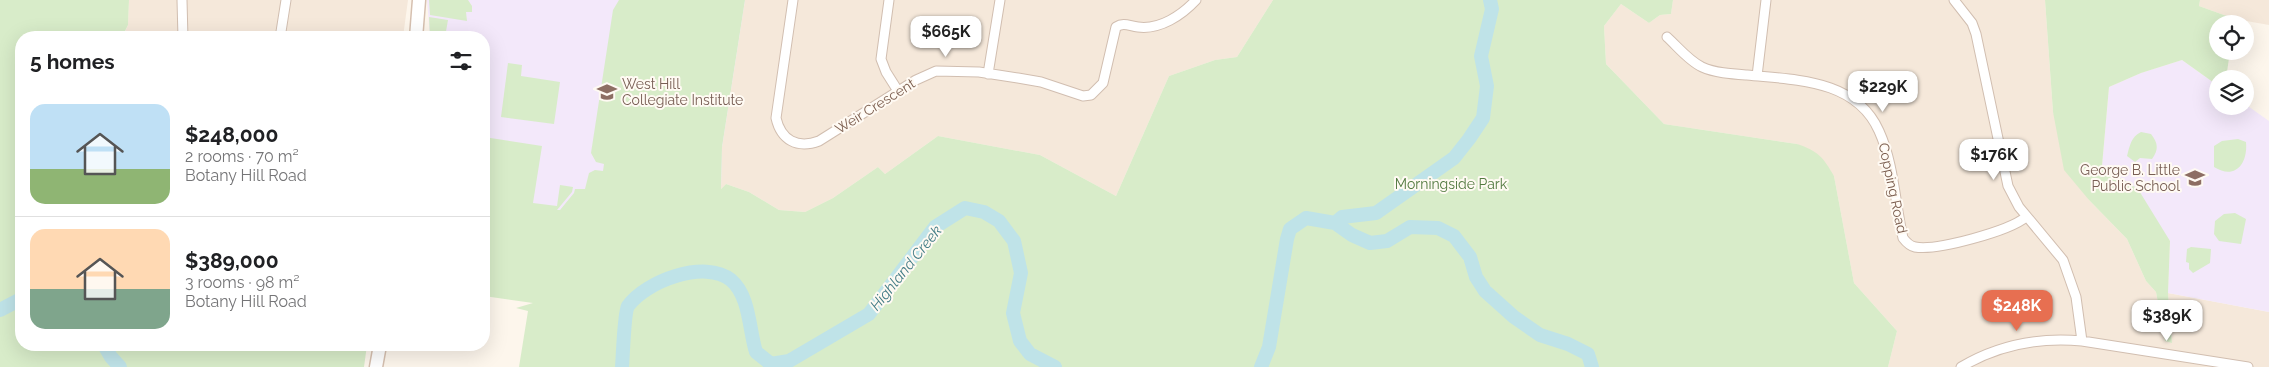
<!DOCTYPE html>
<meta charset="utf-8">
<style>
:root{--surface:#fff;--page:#f2f2f2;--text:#202124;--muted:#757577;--line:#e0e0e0;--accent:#e76f51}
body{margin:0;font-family:Raleway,sans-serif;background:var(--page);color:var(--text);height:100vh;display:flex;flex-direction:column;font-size:19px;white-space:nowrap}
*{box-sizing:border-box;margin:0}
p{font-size:16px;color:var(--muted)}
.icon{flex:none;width:28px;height:28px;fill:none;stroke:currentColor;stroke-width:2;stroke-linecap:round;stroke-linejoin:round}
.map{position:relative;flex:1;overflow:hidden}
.side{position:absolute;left:15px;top:31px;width:475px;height:320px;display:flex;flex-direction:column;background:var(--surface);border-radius:20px;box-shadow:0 5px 20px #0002}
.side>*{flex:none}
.controls{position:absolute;left:2209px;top:15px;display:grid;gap:10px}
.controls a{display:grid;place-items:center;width:45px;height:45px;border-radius:50%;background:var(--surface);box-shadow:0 5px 20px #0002;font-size:25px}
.price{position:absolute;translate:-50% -42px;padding:0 11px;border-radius:10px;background:#fff;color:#222;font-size:16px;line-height:32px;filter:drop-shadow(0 1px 2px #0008)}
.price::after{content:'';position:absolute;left:50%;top:30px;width:15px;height:11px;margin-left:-8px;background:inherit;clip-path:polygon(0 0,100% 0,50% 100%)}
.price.current{background:var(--accent);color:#fff}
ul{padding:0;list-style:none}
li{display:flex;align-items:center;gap:15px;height:125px;padding:0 15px}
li+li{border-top:1px solid var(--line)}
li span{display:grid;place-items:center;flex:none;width:140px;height:100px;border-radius:15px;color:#555}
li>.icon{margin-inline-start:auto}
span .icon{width:60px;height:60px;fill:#fffc;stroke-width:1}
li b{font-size:21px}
h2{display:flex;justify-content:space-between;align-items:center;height:60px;padding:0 15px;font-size:21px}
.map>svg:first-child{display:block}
.residential{fill:#f5e8da}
.education{fill:#f3e8fa}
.green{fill:#d8ecc9}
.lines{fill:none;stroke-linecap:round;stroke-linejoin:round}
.river{stroke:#bfe3e8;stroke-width:14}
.minor-casing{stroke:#d1beb0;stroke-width:11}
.secondary-casing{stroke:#d6c0b0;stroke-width:15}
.minor{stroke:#fff;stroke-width:9}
.secondary{stroke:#fff;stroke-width:12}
.labels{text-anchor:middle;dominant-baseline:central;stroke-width:4;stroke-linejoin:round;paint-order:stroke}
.education-label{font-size:14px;fill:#785e54;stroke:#fffaf3;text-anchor:start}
.street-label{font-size:14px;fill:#7a5c4d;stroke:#fffaf3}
.park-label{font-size:14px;fill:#537a41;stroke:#fffaf3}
.water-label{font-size:15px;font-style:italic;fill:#437c86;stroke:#fffaf3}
</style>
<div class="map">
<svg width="2269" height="367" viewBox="0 0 2269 367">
<rect width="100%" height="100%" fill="#fdf6ec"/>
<!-- residential -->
<path class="residential" d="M129,0H408L403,37L122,38L128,25Z
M745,0H1273L1237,57L1215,60L1169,76L1116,196L1040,155L938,136L885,174L878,167L833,198L805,212L779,210L749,192L726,184L721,189L722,147Z
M1673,0H2045L2053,112L2089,200L2127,239L2146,281L2156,292L2165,341L2172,342L2168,293L2269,312V367H1888L1897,331L1854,283L1834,176L1797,144L1664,124L1606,64L1604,26L1621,4L1649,23L1660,15L1671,14Z
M2200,0H2269V25L2235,19L2199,6Z"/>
<!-- education -->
<path class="education" d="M427,0H745L722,147L721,189L623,214L484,208V38L430,37Z
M2182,60L2217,85L2218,106H2245V104L2269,121V312L2168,293L2170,241L2102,166L2109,87L2141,73Z"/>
<!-- green -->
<path class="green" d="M0,0H129L128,25L122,37L21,38V345H367L364,367H0Z
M429,0H468L472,6V12H466L467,21L430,15Z
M619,0H745L722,147L721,189L726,184L749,192L779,210L805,212L833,198L878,167L885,174L938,136L1040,155L1116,196L1169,76L1215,60L1237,57L1273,0H1673L1671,14L1660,15L1649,23L1621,4L1604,26L1606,64L1664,124L1797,144C1818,151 1823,157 1834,176L1854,283L1897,331L1888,367H519L528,311L516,308L533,303L484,296V137L542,146L533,203L557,206L560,185L573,187L572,192L557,210H560L574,193L575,189H585L589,173L595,170L603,171L604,164L596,162L591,153L613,10Z
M2045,0H2200L2199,6L2235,19L2234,24H2218V51H2230L2226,79H2218L2217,85L2182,60L2141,73L2109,87L2102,166L2138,189L2170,241L2168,293L2172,343L2165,341L2156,292L2146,281L2127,239L2089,200L2064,170L2053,112Z
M429,17L448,20L445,37H430Z
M508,63L522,65L521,76L560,82L554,124L501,117Z
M2141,132L2151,134C2158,143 2159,149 2152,159L2140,158L2135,162L2127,156C2130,145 2131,137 2141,132Z
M2238,139L2246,142C2248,164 2235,180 2214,167V146L2222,141Z
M2235,213L2246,219L2241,244L2219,241L2214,234L2215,221L2224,214Z
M2191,247L2211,249L2210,263L2193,273L2189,269V263L2186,262L2187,249Z"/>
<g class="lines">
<!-- river -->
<path class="river" d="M1335,223L1342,217L1376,213L1454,158L1469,139L1483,118L1487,86L1481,56L1492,9L1490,0
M0,310L21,299
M104,345L111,357L120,367
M622,367C623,356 624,313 628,306C646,281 705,259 731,280C750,296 749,330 756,352L771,364L789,361L869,314L935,227L965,208L984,212L999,221L1014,241L1021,273L1013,313L1020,341L1030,354L1055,367
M1261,367L1269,347L1287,239L1290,229L1306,218L1335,223L1352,235L1370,243L1387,241L1410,227L1438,228L1454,236L1470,257L1476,277L1485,291L1514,317L1540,335L1568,344L1588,354L1592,367"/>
<defs>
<path id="minor" d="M182,0L183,38
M793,0L776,118C781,140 797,149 819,141L916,80L936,71L979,72L1018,78L1041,82L1083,96L1091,95L1103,83L1116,27C1124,22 1129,26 1138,27C1160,30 1182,15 1196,0
M889,0L881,59L886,72L898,91
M1954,0L1972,23L1976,34L2008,186L2019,207L2063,260L2076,297L2082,341
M1667,37C1678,47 1689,61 1702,67C1715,73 1732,74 1747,75C1795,80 1856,79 1879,131C1894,164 1895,203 1903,238C1906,242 1910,246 1915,247C1937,251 2009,231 2026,217
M280,38L286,0
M988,74L1000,0
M1757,76L1766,0
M1961,367C1998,345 2039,337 2082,341L2248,367"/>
<path id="secondary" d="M416,38L419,0
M376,367L380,345"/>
</defs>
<!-- minor casing -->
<use href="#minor" class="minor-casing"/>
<!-- secondary casing -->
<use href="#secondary" class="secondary-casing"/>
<!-- minor -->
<use href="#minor" class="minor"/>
<!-- secondary -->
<use href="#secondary" class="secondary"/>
</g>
<!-- icons -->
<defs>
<symbol id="school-bare" viewBox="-9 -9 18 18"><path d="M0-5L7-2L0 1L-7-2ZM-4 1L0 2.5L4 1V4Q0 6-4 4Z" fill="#8d6e63" stroke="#fffaf3" stroke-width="2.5" paint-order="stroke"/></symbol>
</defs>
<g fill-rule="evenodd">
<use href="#school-bare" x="593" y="78" width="28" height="28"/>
<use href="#school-bare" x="2181" y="164" width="28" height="28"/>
</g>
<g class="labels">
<!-- education labels -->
<g class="education-label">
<text x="622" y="84">West Hill<tspan x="622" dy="16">Collegiate Institute</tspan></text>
<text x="2180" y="170" text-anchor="end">George B. Little<tspan x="2180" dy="16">Public School</tspan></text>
</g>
<!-- street labels -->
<g class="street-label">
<text transform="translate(875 106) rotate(-32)">Weir Crescent</text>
<text transform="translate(1893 188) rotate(78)">Copping Road</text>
</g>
<!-- park labels -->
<g class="park-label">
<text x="1451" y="184">Morningside Park</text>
</g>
<!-- water labels -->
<g class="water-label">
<text transform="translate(906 268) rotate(-51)">Highland Creek</text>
</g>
</g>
</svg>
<div class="controls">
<a><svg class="icon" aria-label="locate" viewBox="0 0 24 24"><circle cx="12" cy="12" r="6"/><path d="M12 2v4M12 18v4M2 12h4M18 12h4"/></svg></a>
<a><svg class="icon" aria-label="layers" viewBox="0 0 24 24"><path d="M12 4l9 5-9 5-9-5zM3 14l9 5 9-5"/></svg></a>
</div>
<b class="price" style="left:946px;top:58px">$665K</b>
<b class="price" style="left:1883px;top:113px">$229K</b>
<b class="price" style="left:1994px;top:181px">$176K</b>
<b class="price current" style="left:2017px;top:332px">$248K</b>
<b class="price" style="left:2167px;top:342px">$389K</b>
<section class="side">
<h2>5 homes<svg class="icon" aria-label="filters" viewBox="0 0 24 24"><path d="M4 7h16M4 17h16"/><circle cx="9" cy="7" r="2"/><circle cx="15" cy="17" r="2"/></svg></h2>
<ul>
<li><span style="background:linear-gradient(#bfe0f5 65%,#8fb573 0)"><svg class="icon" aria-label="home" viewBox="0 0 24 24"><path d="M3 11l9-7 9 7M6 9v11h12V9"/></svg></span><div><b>$248,000</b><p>2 rooms · 70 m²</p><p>Botany Hill Road</p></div></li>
<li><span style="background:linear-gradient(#ffd9b3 60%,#7fa58c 0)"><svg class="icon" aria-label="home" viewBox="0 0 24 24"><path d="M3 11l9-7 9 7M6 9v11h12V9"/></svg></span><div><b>$389,000</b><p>3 rooms · 98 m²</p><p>Botany Hill Road</p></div></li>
</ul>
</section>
</div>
